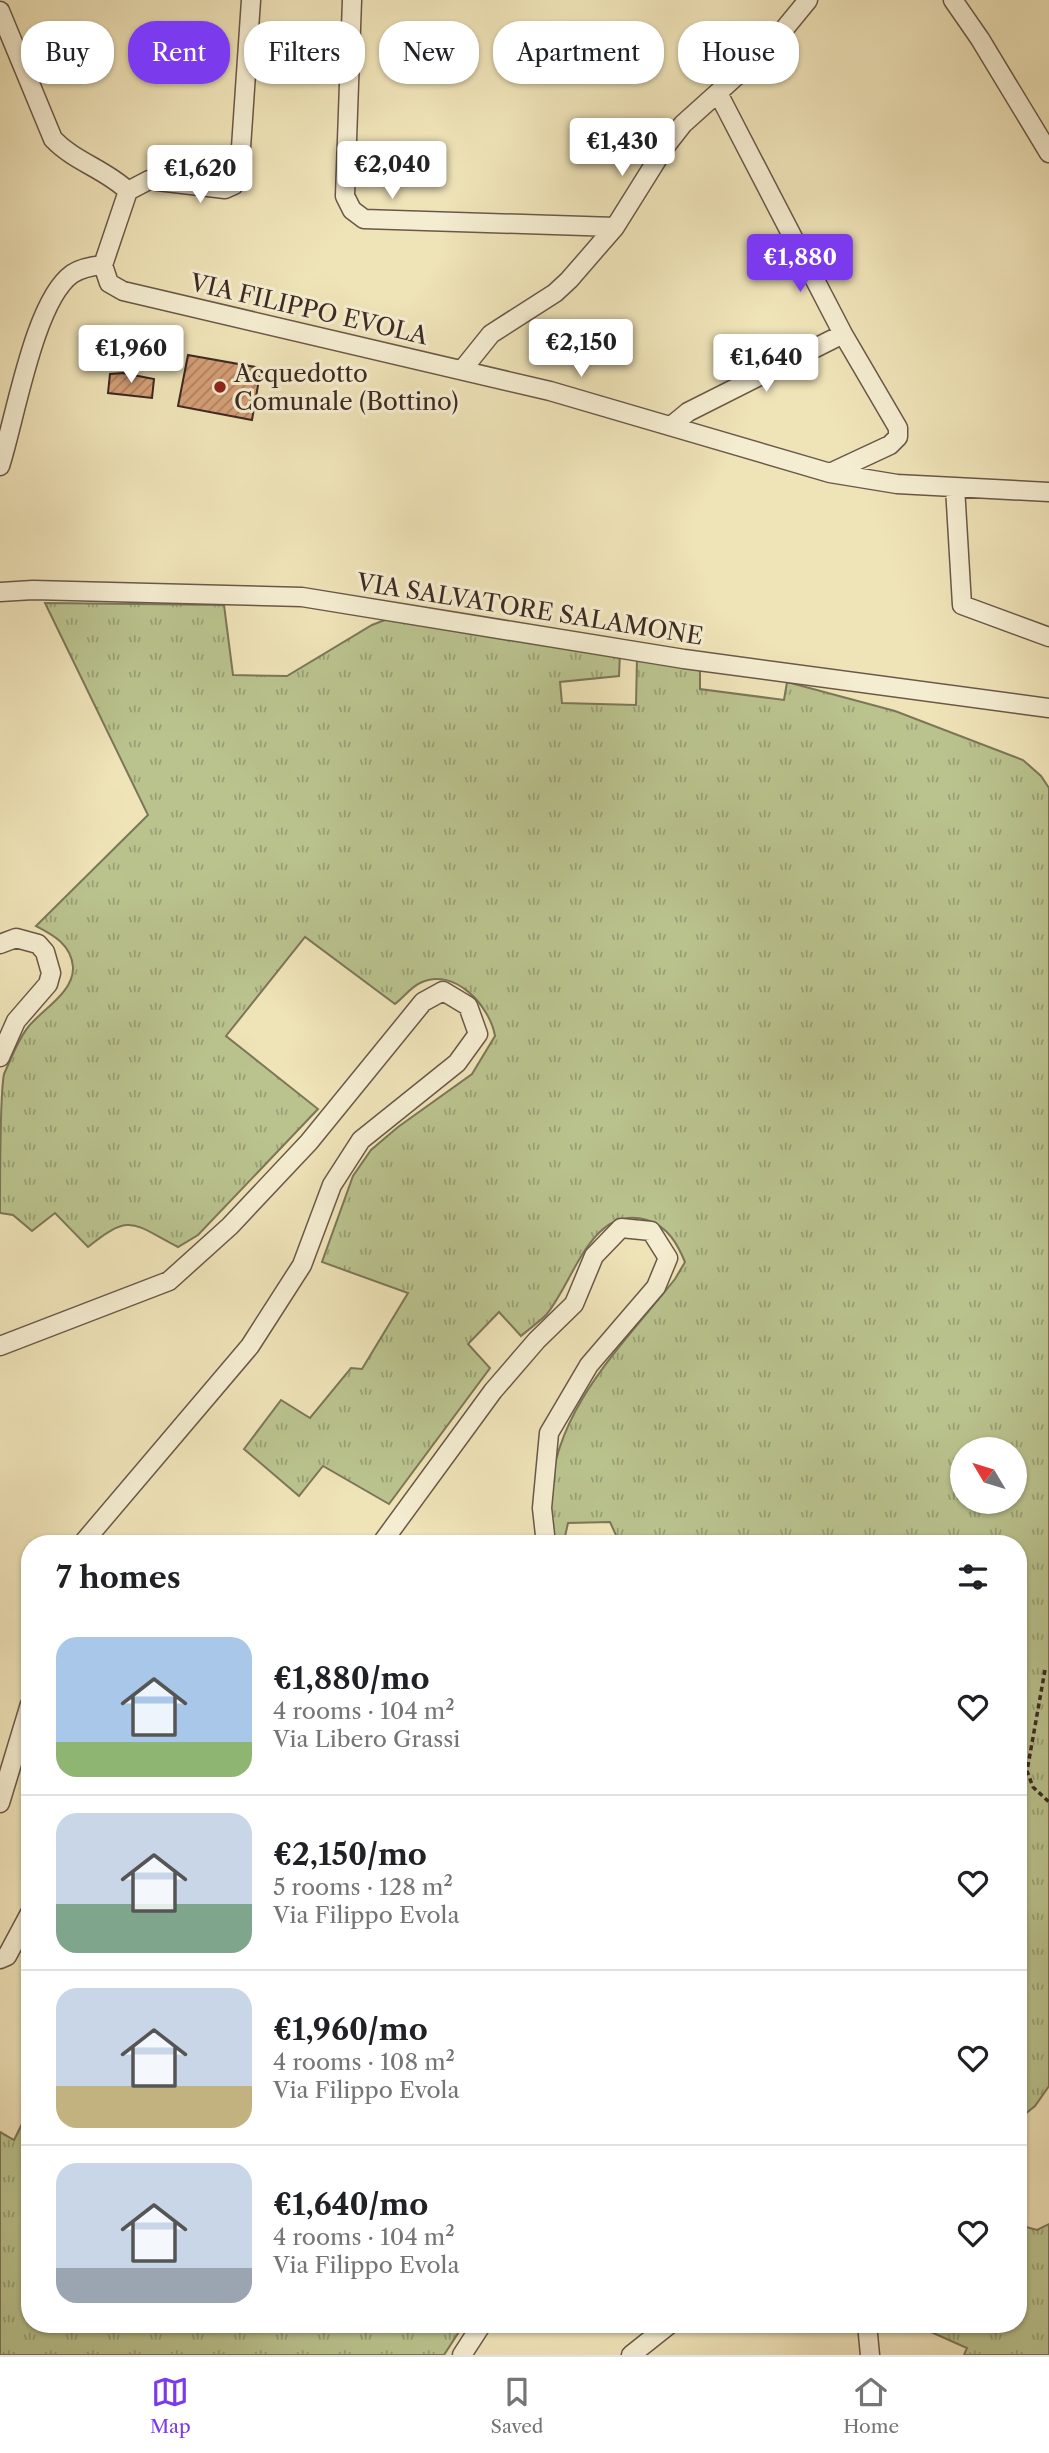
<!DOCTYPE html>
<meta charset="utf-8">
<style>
:root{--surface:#fff;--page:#f2f2f2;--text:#202124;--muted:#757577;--line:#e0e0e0;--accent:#7c3aed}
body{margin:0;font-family:"Libre Caslon Text",serif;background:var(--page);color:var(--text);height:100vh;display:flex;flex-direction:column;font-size:26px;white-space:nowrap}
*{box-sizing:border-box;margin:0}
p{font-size:23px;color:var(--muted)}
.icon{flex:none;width:38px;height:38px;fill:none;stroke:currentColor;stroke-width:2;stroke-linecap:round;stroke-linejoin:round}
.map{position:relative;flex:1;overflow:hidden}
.sheet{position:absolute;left:21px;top:1535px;width:1006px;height:798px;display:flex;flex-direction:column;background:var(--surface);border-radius:28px;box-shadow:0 2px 5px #0004}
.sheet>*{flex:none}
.hud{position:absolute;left:21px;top:21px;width:1008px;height:63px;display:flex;gap:14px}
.needle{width:46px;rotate:308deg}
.fabs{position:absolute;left:950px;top:1437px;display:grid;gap:14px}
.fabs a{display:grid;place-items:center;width:77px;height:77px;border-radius:50%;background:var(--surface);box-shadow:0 2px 5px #0004;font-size:35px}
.price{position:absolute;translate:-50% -60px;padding:0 16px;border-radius:7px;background:#fff;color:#222;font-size:23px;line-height:46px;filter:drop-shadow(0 2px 4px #0008)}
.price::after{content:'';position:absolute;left:50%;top:42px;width:21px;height:16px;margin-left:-10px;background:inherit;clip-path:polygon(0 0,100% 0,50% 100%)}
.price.current{background:var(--accent);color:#fff}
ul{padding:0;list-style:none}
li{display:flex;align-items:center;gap:21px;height:175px;padding:0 35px}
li+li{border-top:2px solid var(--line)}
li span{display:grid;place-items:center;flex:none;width:196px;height:140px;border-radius:21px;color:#555}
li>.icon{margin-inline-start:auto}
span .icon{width:84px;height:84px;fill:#fffc;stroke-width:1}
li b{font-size:30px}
h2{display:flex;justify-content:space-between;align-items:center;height:84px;padding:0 35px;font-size:30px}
.chip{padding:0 24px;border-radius:28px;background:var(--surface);box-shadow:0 2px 5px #0004;font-size:24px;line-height:63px}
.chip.current{background:var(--accent);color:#fff}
.tabs{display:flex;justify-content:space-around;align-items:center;height:98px;border-top:2px solid var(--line);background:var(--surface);font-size:19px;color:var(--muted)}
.tabs a{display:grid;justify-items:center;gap:4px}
.tabs .current{color:var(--accent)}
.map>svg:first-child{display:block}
.grass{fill:url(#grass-tufts);stroke:#7c7658;stroke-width:2;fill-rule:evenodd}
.building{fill:url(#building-hatch);stroke:#3d2a22;stroke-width:2}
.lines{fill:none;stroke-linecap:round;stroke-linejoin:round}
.minor-casing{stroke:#6a5848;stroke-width:21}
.path{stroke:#3d2a22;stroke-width:3.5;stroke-dasharray:5 3.5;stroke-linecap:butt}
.minor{stroke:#f5edd1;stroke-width:18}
.poi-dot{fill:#8f2418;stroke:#f5edd1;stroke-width:2.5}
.labels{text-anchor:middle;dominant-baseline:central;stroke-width:6;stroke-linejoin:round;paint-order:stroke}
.street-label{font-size:24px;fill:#3d2a22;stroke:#f5edd1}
.poi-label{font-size:24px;fill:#3d2a22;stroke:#f5edd1;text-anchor:start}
</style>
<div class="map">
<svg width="1049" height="2355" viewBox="0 0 1049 2355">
<defs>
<pattern id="grass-tufts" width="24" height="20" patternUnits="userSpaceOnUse" patternTransform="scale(1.75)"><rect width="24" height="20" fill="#bac38e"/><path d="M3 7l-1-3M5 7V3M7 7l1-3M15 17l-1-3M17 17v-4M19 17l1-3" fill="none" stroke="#989f74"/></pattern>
<pattern id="building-hatch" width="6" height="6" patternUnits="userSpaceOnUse" patternTransform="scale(1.75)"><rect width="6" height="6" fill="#d49e76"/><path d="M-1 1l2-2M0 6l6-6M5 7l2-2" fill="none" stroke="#ad8160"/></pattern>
</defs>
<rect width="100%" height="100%" fill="#efe3b8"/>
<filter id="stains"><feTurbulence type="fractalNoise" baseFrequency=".00286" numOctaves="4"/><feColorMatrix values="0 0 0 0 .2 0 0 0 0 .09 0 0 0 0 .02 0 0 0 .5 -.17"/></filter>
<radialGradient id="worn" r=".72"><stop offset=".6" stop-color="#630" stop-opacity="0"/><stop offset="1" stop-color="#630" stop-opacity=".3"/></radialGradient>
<!-- grass -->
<path class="grass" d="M45,603L224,605L233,675L287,676L372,625L395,616L620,653L619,676L560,682L562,703L636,705L637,657L700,667V689L784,700L787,682L895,711L1023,760L1041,776L1049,788V2086L1035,2106L1019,2119L1018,1544H620L610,1522L568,1523L564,1541L555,1538C547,1524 549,1513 550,1497C555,1408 623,1345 675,1279L685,1262C677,1243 668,1227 647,1220C591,1203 574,1282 546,1315C539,1322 529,1329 521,1336L499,1312L468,1344L490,1368L389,1504L323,1466L299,1496L244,1449L281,1400L310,1418L351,1368L362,1369L408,1293L322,1262L353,1176L371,1150L398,1127L472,1074L495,1036C490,1006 454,966 420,983C411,987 403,998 395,1004L305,937L226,1036L318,1109L198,1235L178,1247C133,1224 131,1212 88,1247L55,1213L32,1231L13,1215L0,1213C0,1185 0,1094 4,1074C11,1059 18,1039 29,1026C43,1009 74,992 73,967C71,944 53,935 36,926L148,815ZM962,1449H1015V1502H962Z
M30,2108V2324H464L444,2355H0V2132L14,2140Z
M1049,2224V2355H964L967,2348L913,2324H1018L1019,2225L1037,2230Z"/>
<!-- building -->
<path class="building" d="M188,355L261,368L252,420L178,406Z
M123,373L154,379L152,398L108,393L110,374Z"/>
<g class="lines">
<defs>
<path id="minor" d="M352,0L345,196L352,210L364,219L615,227
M953,0L980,39L1049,153
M0,11L53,139C75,162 105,169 128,191L103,265
M718,93L843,334L898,428V437L890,445L830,473
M128,191L149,180L225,189L234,185L239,177L251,0
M103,265L109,283L123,291L550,391L830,473L897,484L1049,492
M462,370L491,334L555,293L569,280L615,227L665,147L683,124L772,44L808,0
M671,426L688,412L843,334
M0,466C15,420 34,301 72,274C81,268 92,266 103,265
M955,487L962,605L1049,637
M0,592L33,590L302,597L684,659L1049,708
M0,944L16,938L38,944L45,952L51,973L48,984L16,1021L0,1057
M0,1346L169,1281L230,1226L309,1142L423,1002L443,991L468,1006L478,1034L457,1063L361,1140L332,1185L302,1265L250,1346L82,1544
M381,1544L493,1391L537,1340L574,1304L594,1256L621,1228L651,1231L668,1258L656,1287L589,1365L549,1433L542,1508L546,1544
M0,1803L30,1704
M0,1959L7,1956L30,1913
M867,2324L870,2355
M462,2355L482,2324
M631,2355L670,2324"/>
</defs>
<!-- minor casing -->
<use href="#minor" class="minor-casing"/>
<!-- path -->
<path class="path" d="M1045,1670L1027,1771L1033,1787L1049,1802"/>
<!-- minor -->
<use href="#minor" class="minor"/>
</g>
<!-- markers -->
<circle class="poi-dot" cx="220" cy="387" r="7"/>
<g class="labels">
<!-- street labels -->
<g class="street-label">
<text transform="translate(309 309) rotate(13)">VIA FILIPPO EVOLA</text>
<text transform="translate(530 609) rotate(9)">VIA SALVATORE SALAMONE</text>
</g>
<!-- poi labels -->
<g class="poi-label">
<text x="234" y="373">Acquedotto<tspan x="234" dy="28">Comunale (Bottino)</tspan></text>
</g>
</g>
<rect width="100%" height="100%" filter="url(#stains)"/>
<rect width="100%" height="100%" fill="url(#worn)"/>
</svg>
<div class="fabs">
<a><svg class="needle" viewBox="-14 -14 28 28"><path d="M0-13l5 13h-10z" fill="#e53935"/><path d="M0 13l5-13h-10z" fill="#757577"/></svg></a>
</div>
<b class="price" style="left:622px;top:178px">€1,430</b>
<b class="price" style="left:392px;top:201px">€2,040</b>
<b class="price" style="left:200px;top:205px">€1,620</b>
<b class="price current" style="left:800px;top:294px">€1,880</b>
<b class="price" style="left:581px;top:379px">€2,150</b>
<b class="price" style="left:131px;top:385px">€1,960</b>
<b class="price" style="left:766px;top:394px">€1,640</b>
<div class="hud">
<a class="chip">Buy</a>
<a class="chip current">Rent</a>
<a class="chip">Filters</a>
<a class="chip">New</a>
<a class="chip">Apartment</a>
<a class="chip">House</a>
</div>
<section class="sheet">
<h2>7 homes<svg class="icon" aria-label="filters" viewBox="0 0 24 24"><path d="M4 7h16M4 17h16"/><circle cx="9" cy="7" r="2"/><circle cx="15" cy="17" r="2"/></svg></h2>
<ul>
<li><span style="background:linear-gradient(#a9c7e8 75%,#8fb573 0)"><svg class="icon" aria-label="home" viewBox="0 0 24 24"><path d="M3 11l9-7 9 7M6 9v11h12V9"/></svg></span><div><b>€1,880/mo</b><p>4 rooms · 104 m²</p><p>Via Libero Grassi</p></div><svg class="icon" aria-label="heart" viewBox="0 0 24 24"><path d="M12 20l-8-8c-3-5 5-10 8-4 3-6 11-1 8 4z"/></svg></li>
<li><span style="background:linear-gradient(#c9d6e8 65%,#7fa58c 0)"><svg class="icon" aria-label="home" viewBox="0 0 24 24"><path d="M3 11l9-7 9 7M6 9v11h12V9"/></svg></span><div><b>€2,150/mo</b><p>5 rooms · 128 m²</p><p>Via Filippo Evola</p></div><svg class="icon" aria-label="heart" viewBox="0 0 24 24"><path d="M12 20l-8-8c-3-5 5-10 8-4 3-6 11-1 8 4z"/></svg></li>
<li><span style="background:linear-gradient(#c9d6e8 70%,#c2b280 0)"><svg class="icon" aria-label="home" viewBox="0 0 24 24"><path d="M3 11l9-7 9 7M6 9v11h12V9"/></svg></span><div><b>€1,960/mo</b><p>4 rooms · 108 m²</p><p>Via Filippo Evola</p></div><svg class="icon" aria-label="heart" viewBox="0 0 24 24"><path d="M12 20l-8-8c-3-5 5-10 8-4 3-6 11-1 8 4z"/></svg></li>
<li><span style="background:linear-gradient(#c9d6e8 75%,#9aa5b1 0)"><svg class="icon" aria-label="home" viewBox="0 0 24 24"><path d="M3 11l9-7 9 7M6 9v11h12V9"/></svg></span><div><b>€1,640/mo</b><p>4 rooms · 104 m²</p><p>Via Filippo Evola</p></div><svg class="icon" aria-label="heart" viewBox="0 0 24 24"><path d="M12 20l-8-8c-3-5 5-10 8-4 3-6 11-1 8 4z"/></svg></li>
</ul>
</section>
</div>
<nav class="tabs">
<a class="current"><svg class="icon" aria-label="map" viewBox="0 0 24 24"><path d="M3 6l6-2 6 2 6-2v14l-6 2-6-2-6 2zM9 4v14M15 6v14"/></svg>Map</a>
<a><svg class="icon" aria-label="saved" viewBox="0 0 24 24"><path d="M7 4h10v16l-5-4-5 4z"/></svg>Saved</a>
<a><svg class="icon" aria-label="home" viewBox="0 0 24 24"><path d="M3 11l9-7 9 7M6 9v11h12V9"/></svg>Home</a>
</nav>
